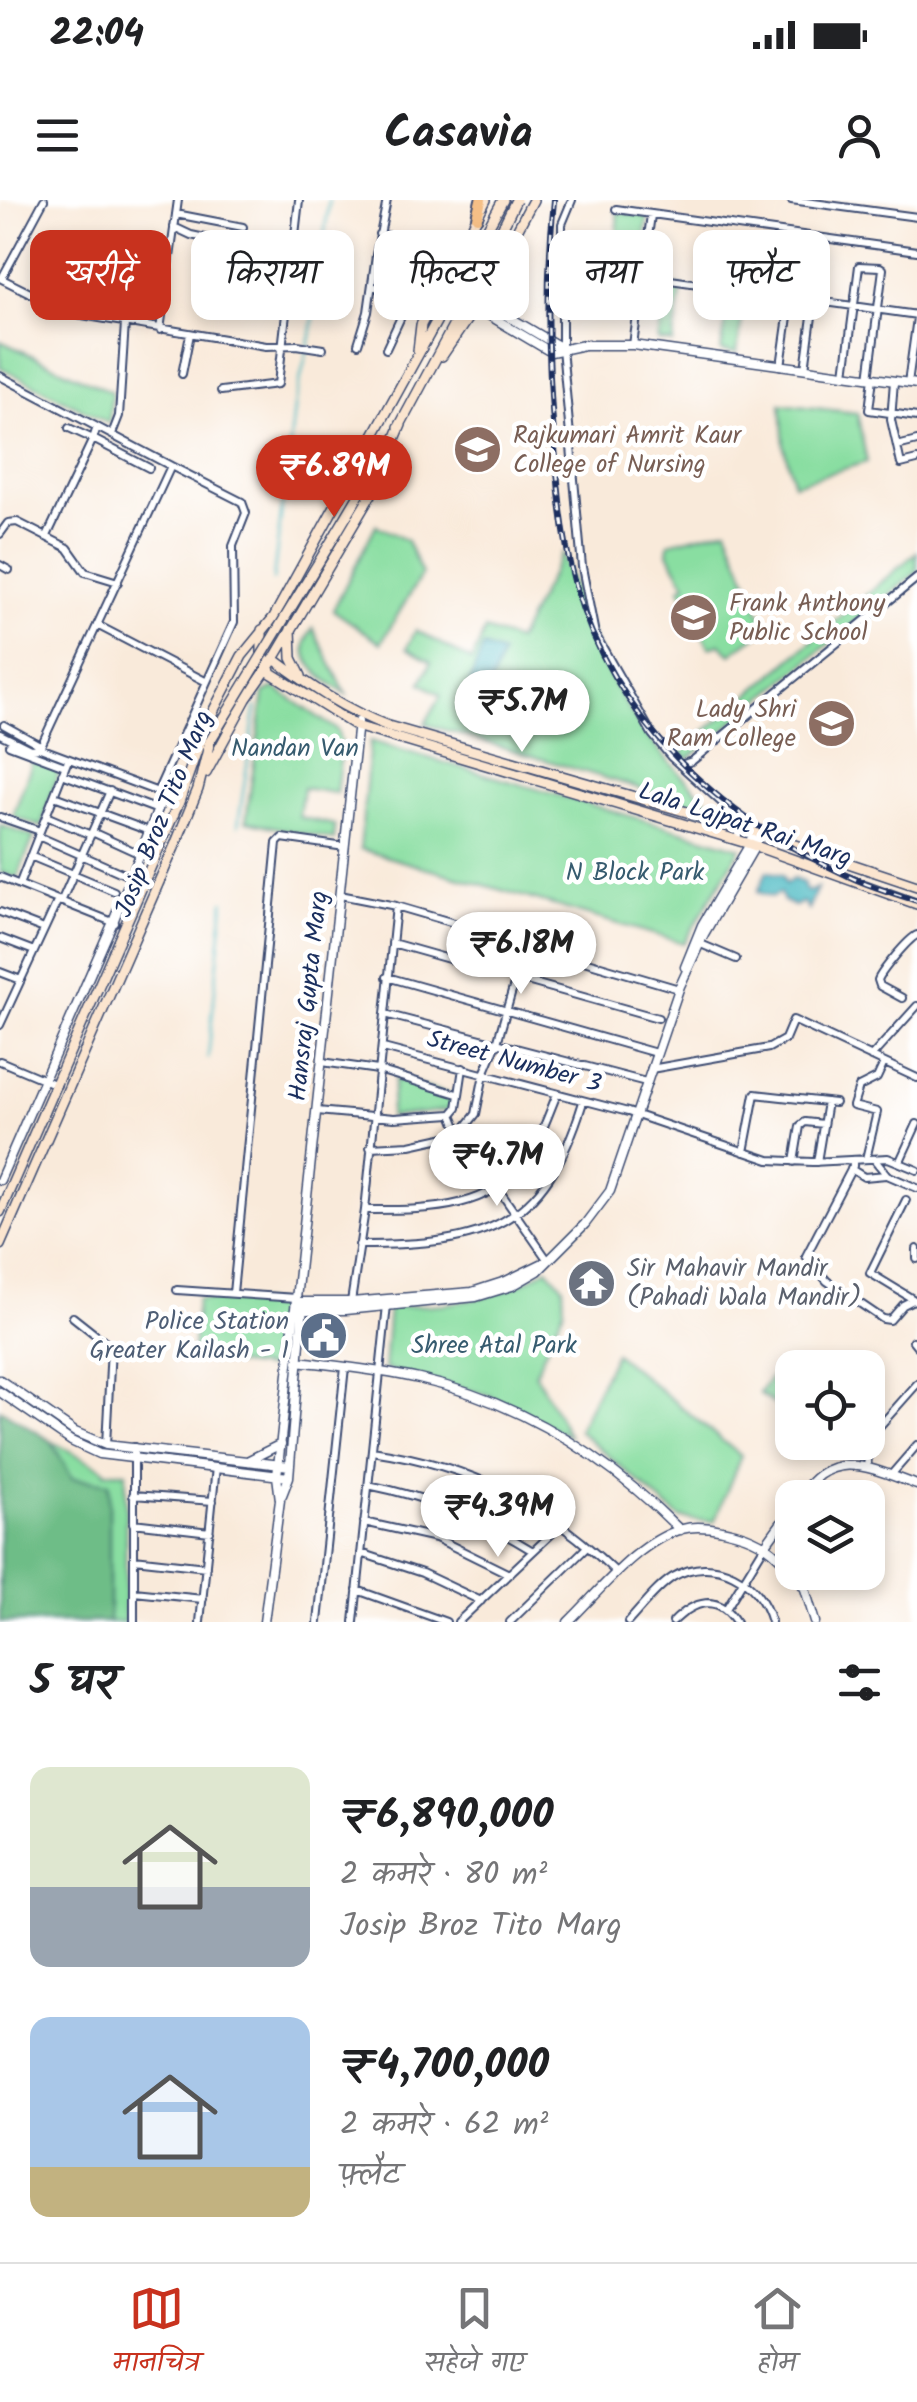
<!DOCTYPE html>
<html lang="hi">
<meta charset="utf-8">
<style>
:root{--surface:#fff;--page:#f2f2f2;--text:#202124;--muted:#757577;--line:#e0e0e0;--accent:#c8321e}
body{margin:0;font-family:Kalam,"Playpen Sans Deva",sans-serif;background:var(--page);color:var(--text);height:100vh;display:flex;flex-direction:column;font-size:38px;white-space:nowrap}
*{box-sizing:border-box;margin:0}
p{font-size:32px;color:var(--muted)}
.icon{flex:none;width:55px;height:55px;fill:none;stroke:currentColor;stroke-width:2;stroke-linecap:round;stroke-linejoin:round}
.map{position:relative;height:1422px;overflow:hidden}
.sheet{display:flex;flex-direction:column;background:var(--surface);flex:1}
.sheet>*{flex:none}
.hud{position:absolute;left:30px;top:30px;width:858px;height:90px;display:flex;gap:20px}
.buttons{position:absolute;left:775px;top:1150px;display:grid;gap:20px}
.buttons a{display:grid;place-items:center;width:110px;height:110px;border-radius:20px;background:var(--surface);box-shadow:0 5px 15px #0003;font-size:50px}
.price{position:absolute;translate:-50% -85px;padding:0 22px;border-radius:35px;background:#fff;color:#222;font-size:32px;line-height:65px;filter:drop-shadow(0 2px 5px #0008)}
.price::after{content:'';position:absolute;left:50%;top:60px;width:30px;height:22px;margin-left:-15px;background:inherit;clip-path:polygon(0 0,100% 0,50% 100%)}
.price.active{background:var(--accent);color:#fff}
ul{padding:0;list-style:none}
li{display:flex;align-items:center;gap:30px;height:250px;padding:0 30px}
li span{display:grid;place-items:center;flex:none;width:280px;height:200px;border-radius:20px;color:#555}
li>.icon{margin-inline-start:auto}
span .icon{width:120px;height:120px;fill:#fffc;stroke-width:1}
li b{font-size:42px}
h2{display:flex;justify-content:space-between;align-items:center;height:120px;padding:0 30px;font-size:42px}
.pill{padding:0 35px;border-radius:20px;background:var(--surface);box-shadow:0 5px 15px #0003;font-size:35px;line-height:90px}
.pill.active{background:var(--accent);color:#fff}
.status{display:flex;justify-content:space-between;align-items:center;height:70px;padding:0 50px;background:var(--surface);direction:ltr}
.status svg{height:28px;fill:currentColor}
header{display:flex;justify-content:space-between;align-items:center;height:130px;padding:0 30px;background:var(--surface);font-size:45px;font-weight:700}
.menu{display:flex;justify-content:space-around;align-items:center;height:140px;border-top:2px solid var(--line);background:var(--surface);font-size:28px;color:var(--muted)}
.menu a{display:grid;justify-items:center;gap:5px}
.menu .active{color:var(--accent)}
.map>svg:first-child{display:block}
.green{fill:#89dea1;stroke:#528680;stroke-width:2.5}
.forest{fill:#6ebd87;stroke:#447672;stroke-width:2.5}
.water{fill:#4bbac3;stroke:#337490;stroke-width:2.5}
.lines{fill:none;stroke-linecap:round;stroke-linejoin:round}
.stream{stroke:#4bbac3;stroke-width:2.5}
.minor-casing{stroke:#3c4b71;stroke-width:10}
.tertiary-casing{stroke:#3c4b71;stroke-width:11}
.secondary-casing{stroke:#3c4b71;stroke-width:12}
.primary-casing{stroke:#3c4b71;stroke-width:14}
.minor{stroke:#fff;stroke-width:6}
.tertiary{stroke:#fff;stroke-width:8}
.secondary{stroke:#fbe5cf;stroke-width:9}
.primary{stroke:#f5bf86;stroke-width:10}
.rail-casing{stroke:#1b2f5e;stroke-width:6}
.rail{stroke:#fff;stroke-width:2.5;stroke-dasharray:8;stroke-linecap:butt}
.secondary-bridge-casing{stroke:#3c4b71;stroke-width:12;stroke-linecap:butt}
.secondary-bridge{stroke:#fbe5cf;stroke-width:9}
.labels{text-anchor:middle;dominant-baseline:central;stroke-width:9;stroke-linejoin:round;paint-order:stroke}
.education-label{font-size:25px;fill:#785e54;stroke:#fff;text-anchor:start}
.park-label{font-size:25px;fill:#365b6f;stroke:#fff}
.street-label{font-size:25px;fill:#1b2f5e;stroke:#fff}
.worship-label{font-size:25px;fill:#5b616d;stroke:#fff;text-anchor:start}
.service-label{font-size:25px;fill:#4e5e75;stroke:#fff;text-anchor:end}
</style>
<div class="status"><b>22:04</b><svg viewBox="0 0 49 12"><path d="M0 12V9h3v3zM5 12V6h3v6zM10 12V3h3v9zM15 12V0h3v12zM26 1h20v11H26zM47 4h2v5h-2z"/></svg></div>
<header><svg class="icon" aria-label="menu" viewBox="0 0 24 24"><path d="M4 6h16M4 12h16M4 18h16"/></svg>Casavia<svg class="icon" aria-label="person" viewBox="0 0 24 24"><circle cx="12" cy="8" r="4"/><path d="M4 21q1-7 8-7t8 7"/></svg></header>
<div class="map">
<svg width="917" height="1422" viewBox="0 0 917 1422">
<rect width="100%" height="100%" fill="#fff"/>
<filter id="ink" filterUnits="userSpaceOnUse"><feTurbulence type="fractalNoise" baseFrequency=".01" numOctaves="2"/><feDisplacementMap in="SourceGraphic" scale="20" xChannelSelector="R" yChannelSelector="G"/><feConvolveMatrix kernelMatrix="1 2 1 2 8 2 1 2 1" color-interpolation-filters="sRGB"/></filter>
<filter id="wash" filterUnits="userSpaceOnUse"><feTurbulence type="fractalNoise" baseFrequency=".0048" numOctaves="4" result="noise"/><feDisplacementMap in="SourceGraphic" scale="40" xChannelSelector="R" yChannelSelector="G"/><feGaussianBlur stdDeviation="2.25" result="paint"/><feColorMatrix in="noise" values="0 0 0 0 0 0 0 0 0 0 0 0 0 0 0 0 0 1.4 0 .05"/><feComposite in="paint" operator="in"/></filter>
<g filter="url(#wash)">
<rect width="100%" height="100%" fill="#f9eada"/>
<!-- green -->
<path class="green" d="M617,12L648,16L634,109H621Z
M666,84L682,87L673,143L658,141Z
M730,95L745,97L737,153L721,151Z
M0,141L112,192L109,223L0,167Z
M781,204L857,213L867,262L794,284L784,247Z
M376,325L407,341L422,374L381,443L333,410Z
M727,328L766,429L731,454L720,444L709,447L680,388L686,384L668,353L669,343Z
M917,352V372L688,559L681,552Z
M562,353C597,465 630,535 722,613L425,524L441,495L421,483L431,462L407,448L416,430L472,461L485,430L517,441Z
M313,428L346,494C321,477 291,459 313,428Z
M275,488L337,530L342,546L336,593L303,588L299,617L335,625L334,640L246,621L264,493Z
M370,541L741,648L684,743L360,649Z
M33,560L60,568L41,627L13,616Z
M0,625L34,637L17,678L0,672Z
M395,879L452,895L454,900L449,910L389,917Z
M547,1068L563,1086L564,1109L535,1173L569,1236L488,1195L384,1169L389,1107C447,1105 498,1103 547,1068Z
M197,1099L284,1104L276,1169L192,1159Z
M615,1153L741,1256L714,1322L680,1318L578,1230Z
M779,1167L792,1177V1218L759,1193Z
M51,1241L104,1269L105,1272H126L125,1422H109V1283L72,1278Z"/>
<!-- forest -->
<path class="forest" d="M0,1209L51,1241L72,1278L109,1283V1422H0Z"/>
<!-- water -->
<path class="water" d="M483,447L502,454L487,494L468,487Z
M767,671L782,675L786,684L793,679L804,683V688L808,692L817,688L808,710L803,702L795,706L784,701L780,693L772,697L758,692Z"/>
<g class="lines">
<!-- stream -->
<path class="stream" d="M273,380L295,201L311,136L329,0
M238,626L256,507
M208,858L224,701"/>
</g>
</g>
<g filter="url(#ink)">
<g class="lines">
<defs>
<path id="minor" d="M387,0L376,55L445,80
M572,0L562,24V148L582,367L595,434L652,534L671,557L741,620L737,640
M791,0L917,17
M616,9L917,51
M176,14L243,27
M174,27L191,35L247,47
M379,34L435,44L386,149
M642,76L917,115
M0,78L70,113L266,146L297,145L323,149
M2,78L44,0
M372,86L411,98
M160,130L178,0
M358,144L368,112L376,55
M633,145L651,15
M781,166L796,60H816L819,64L805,169
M182,174L190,134
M845,174L859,66L880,67L883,69L869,178
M0,176L171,266L40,548L30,549L0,534
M873,178L869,210L917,217
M894,181L891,220L901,264L917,260
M908,183L917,118
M221,191L278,184L299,0
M97,227L93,239L149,268
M112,234L119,216L125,123
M897,246L917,241
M0,334L8,323L17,322L68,348L85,372L118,382
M47,336L93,239L69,228
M0,365L9,370
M97,425L205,481
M4,525L40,545
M9,545L65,566
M40,548L158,592
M680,565L692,561L917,378
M62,574L158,610
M157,592L234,422L233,346L246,313L242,302L171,266
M54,596L149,631
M46,616L91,635
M0,617L40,631
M92,632L140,654
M38,636L131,677
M30,656L114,691
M0,677L115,723
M19,685L68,560
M340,695L396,706L679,789
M61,702L110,591
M0,712L44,729
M0,738L34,751
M696,742L736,759
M392,743L658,818
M0,772L21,780
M387,777L656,853
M902,798L880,786L878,780C881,772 908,739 917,735
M385,814L646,882
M0,825L58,700
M383,848L628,912L769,960L812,962L888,958L917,970
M871,857L917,806
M0,861L57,885
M322,862L378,870L457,894
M463,868L457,908L452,914L460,934L547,1059
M651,869L769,848L785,839L793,820L917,878
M317,911L394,918L452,914
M370,947L410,945L460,934L476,914L484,874L497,843L526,743
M744,952L755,894L835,903
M866,959L877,912L853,906L859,887L877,878L884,863
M874,959L887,975L917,988
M853,960V966L806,1056L827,1081L883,1119L890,1120L903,1105L913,1100
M900,961L917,924
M794,962L800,926L805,922L823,924
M817,962L827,902
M851,969L864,977L886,975
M906,1000L870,1073L916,1101
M365,1010C426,1010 497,1012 532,951C542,934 549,913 557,894
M359,1045C484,1045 544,1029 583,902
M917,1049V1059
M177,1090L297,1098
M233,1093L277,643L282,638L345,647
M351,1102L365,1010L396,706
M73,1117L111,1147L106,1245
M913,1141L917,1146
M372,1251C473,1266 543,1302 617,1373
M867,1267L870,1237L917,1184
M891,1275L917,1245
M368,1285C432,1298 478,1317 533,1351
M133,1295L213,1301
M364,1322L436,1338L509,1374
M133,1323L210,1332
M361,1353L422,1373L481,1401
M134,1359L206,1367
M357,1390L446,1422
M134,1392L203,1399
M726,1409L765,1345
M134,1422V1247
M200,1422L216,1267
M318,1422L345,1167
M354,1422L387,1105
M458,1422L562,1324
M510,1422L587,1347
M628,1422C642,1407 656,1388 673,1377C714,1353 760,1380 771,1422
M673,1422C694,1401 718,1393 736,1422"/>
<path id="tertiary" d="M480,100L562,148
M475,107L551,152L584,145H633L917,184
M685,767L702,725L750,644L753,631
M0,980L113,722L164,594L179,602
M296,1102H351L472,1092L506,1081L543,1063
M295,1110H346L476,1097L512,1086L538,1071L585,1024L610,991L680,786L704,734L755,646L758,632
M298,1161C339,1166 380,1170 419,1179C521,1202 607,1257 680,1330
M0,1180L75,1232L106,1245L290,1266
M0,1192L71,1241L99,1254L289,1277
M249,1260L281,1244
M282,1295L289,1277L303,1106
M799,1298C831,1246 871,1268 917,1285
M766,1344L792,1308
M794,1372L805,1389L815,1422
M264,1422L280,1300L277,1276L358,522
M568,1422C600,1391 637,1342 682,1329C699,1324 719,1329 735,1333C761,1340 775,1351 792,1371"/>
<path id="secondary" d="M418,151L421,125L486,0
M442,156L480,100L533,0
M399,227L464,106
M337,332L384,253
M291,429L292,458L301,476
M262,430V453L271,473L356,526L750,644L917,704
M274,459C310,486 345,510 388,526L753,631L917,686
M206,573L246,499L274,459L372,293L401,225
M0,1012L179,602L205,527L242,456L274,417L503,0
M0,1045L176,643L198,589L210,541"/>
<path id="primary" d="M477,17L481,0"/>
</defs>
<!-- minor casing -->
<use href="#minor" class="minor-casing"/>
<!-- tertiary casing -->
<use href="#tertiary" class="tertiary-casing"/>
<!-- secondary casing -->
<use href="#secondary" class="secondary-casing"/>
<!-- primary casing -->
<use href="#primary" class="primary-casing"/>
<!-- minor -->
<use href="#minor" class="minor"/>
<!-- tertiary -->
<use href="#tertiary" class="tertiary"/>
<!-- secondary -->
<use href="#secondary" class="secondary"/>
<!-- primary -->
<use href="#primary" class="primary"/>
<defs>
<path id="rail" d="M554,0C546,78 547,157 554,235C558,286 562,336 575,385C613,520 721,618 846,675C868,686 893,693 917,701"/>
</defs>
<!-- rail casing -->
<use href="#rail" class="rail-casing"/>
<!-- rail -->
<use href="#rail" class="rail"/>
<defs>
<path id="secondary-bridge" d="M464,106L516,0
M210,541L337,332"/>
</defs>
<!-- secondary-bridge casing -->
<use href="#secondary-bridge" class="secondary-bridge-casing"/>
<!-- secondary-bridge -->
<use href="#secondary-bridge" class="secondary-bridge"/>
</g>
</g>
<!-- icons -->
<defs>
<symbol id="university-disc" viewBox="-11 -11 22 22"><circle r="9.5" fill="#8d6e63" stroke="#fff"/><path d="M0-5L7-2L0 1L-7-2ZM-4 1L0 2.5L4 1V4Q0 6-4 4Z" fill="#fff"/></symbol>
<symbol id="school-disc" viewBox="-11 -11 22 22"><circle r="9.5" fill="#8d6e63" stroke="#fff"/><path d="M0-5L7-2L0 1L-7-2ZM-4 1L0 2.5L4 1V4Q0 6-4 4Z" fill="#fff"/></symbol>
<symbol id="temple-disc" viewBox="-11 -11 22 22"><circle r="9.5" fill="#6b7280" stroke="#fff"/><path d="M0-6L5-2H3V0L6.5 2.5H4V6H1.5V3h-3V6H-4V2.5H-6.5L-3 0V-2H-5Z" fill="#fff"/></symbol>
<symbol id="civic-disc" viewBox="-11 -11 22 22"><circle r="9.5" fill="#5c6f8a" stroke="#fff"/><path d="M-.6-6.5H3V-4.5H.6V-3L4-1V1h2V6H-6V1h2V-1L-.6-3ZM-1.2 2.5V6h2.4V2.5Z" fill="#fff"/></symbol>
</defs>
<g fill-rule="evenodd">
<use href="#university-disc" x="450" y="222" width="55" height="55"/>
<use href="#school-disc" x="666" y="390" width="55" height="55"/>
<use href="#university-disc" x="804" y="496" width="55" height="55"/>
<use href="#temple-disc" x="564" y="1056" width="55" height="55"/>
<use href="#civic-disc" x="296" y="1108" width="55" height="55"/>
</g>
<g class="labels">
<!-- education labels -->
<g class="education-label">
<text x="513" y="236">Rajkumari Amrit Kaur<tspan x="513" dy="29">College of Nursing</tspan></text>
<text x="729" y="404">Frank Anthony<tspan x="729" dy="29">Public School</tspan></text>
<text x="796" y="510" text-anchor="end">Lady Shri<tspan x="796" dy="29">Ram College</tspan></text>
</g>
<!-- park labels -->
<g class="park-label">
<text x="295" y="549">Nandan Van</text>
<text x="635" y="673">N Block Park</text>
<text x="494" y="1146">Shree Atal Park</text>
</g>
<!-- street labels -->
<g class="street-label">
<text transform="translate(164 614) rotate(-68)">Josip Broz Tito Marg</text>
<text transform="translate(745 625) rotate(18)">Lala Lajpat Rai Marg</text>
<text transform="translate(309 796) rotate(-84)">Hansraj Gupta Marg</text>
<text transform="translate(514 862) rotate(15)">Street Number 3</text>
</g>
<!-- worship labels -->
<g class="worship-label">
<text x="627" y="1069">Sir Mahavir Mandir<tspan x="627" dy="29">(Pahadi Wala Mandir)</tspan></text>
</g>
<!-- service labels -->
<g class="service-label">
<text x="289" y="1122">Police Station<tspan x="289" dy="29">Greater Kailash - 1</tspan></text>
</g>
</g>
</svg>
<div class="buttons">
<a><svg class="icon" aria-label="locate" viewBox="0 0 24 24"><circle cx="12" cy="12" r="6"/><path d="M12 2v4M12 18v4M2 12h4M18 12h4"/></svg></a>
<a><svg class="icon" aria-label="layers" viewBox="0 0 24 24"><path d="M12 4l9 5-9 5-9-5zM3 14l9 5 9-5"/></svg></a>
</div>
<b class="price active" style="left:334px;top:320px">₹6.89M</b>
<b class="price" style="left:522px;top:555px">₹5.7M</b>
<b class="price" style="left:521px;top:797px">₹6.18M</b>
<b class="price" style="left:497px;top:1009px">₹4.7M</b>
<b class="price" style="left:498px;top:1360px">₹4.39M</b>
<div class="hud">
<a class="pill active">खरीदें</a>
<a class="pill">किराया</a>
<a class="pill">फ़िल्टर</a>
<a class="pill">नया</a>
<a class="pill">फ़्लैट</a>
</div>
</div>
<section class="sheet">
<h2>5 घर<svg class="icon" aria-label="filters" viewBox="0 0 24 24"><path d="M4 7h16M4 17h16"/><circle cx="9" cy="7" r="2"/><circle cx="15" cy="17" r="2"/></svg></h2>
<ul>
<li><span style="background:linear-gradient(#dfe7d0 60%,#9aa5b1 0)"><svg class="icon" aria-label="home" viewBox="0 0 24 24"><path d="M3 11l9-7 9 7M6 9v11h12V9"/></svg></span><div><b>₹6,890,000</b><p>2 कमरे · 80 m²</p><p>Josip Broz Tito Marg</p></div></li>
<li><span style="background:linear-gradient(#a9c7e8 75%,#c2b280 0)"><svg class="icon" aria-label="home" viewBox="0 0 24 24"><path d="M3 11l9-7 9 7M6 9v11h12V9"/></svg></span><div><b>₹4,700,000</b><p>2 कमरे · 62 m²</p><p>फ़्लैट</p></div></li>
</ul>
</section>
<nav class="menu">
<a class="active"><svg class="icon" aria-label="map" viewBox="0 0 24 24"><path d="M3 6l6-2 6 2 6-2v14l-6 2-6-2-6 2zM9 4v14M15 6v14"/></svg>मानचित्र</a>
<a><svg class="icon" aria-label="saved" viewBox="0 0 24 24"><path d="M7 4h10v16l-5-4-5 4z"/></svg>सहेजे गए</a>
<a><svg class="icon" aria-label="home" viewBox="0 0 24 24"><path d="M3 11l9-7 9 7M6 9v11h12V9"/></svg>होम</a>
</nav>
